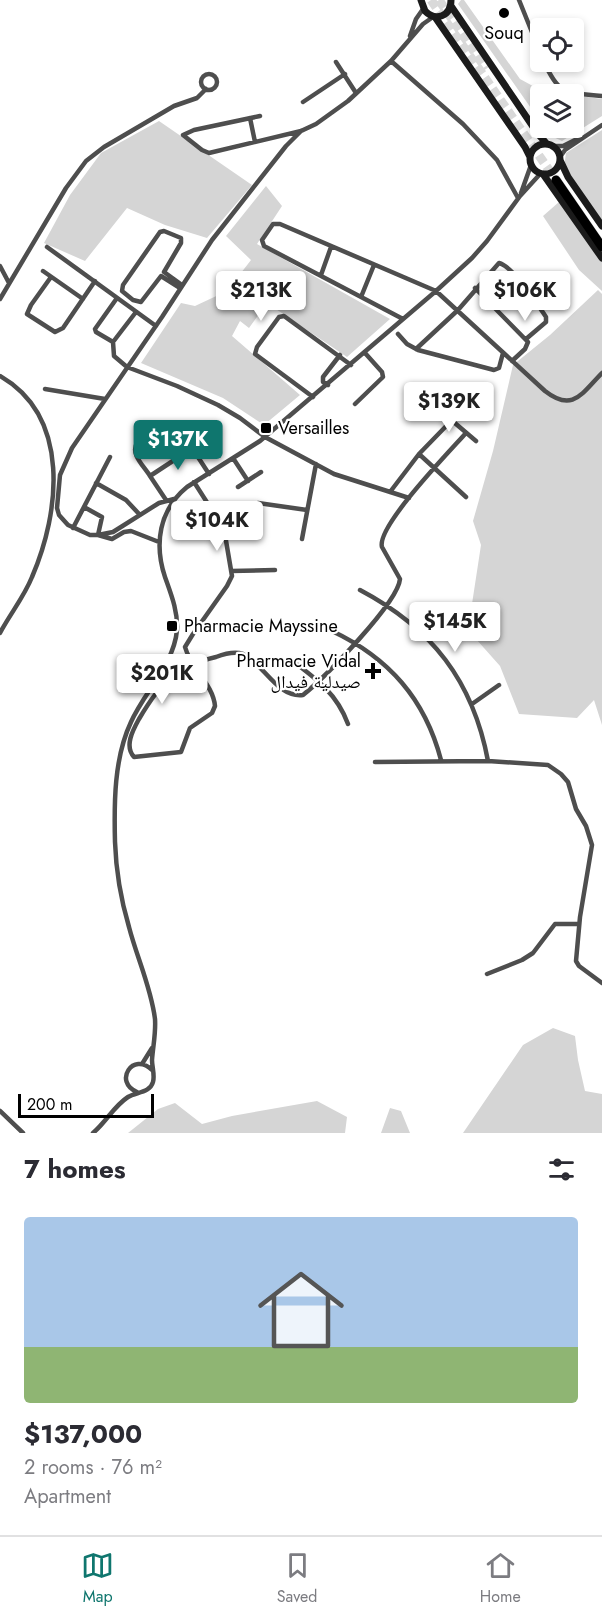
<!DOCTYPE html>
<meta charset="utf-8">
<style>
:root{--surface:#fff;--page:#f7f7f7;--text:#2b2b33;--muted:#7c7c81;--line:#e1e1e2;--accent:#0f766e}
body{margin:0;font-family:Jost,"Noto Naskh Arabic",sans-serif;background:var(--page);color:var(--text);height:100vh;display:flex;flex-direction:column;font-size:22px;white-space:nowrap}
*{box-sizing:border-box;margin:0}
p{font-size:20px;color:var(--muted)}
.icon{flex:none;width:33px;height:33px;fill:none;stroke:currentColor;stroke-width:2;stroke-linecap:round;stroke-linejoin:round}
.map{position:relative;height:1133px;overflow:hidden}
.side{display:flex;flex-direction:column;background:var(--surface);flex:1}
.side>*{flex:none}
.tools{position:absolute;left:530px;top:18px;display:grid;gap:12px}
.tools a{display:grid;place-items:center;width:54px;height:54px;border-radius:6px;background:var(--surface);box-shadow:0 3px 9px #0003;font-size:30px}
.scale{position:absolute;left:18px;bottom:15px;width:136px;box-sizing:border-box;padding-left:6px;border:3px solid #000;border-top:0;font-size:16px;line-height:21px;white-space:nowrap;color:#000;-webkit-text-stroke:4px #fff;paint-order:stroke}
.price{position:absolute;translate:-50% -51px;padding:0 14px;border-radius:6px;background:#fff;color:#222;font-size:20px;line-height:39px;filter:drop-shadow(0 2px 3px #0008)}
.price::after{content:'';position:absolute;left:50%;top:36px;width:18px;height:14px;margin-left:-9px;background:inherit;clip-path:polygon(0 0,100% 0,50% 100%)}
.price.active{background:var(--accent);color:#fff}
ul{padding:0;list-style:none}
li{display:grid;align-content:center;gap:12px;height:318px;padding:0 24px}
li span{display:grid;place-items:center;height:186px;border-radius:6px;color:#555}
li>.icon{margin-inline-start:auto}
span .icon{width:108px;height:108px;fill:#fffc;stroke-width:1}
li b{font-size:26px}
h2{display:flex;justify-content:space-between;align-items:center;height:72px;padding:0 24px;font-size:26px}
.tabs{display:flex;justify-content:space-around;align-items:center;height:84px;border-top:2px solid var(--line);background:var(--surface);font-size:16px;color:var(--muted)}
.tabs a{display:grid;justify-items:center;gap:3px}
.tabs .active{color:var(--accent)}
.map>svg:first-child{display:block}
.green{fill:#d5d5d5}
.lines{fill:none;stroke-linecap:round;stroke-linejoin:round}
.highway-tunnel{stroke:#d9d9d9;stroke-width:9;stroke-dasharray:9 4.5;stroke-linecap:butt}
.highway-casing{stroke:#dbdbdb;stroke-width:10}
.street{stroke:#4e4e4e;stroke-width:4.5}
.secondary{stroke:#1b1b1b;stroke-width:7}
.highway{stroke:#000;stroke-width:9}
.poi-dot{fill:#000;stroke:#fff;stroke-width:2}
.labels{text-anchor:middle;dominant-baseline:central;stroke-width:4.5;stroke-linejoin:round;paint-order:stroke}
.poi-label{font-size:18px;fill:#000;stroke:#fff;text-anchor:start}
</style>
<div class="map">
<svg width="602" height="1133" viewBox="0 0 602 1133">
<rect width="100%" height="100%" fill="#fff"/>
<!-- green -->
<path class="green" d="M461,0H464L520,79L542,91L567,94H540V121L458,4Z
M573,95L602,99V116L562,141L551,136L544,128H573Z
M159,121L252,185L207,238L165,225L127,208L85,261L44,243L70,195L101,153Z
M602,130V222L564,167L566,153Z
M266,186L282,206L257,244L390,319L347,357L267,303L249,328L240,321L232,336L300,395L264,425L223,398L141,363L181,303L195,306L227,291L251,260L226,236Z
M559,202L602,261V291L579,270L543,216Z
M598,290L602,294V725L594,700L577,718L519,714L500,666L468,630L481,545L473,521L493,451L513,365L550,335Z
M553,1028L575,1036L578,1060L585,1091L602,1094V1133H463L523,1045Z
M317,1101L347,1117L345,1133H128L158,1109L175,1103L202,1124L232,1116Z
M390,1108L401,1111L410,1133H381Z"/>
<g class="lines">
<!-- highway-tunnel -->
<path class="highway-tunnel" d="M431,0L556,180
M439,0L486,69"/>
<defs>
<path id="highway" d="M556,180L602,247"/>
</defs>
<!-- highway casing -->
<use href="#highway" class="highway-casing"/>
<!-- street -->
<path class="street" d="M519,0L540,52
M410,36L416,19L423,9
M391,61L463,124L497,160L518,198
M336,62L356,93
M544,62C560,97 566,92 602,96
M201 82a8 8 0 1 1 16 0a8 8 0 1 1-16 0Z
M303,102L345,74
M260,116L194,130L183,135L202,150L209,153L301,131L316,124L348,101L391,61L423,24L433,17
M250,118L255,142
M554,146H563L581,137
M560,157L565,150L602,125
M521,193L531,165
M47,247L156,326
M0,266L9,283
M43,271L83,299
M321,275L331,247
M51,277L31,305L27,314L55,332L63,328L95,281
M180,288L161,276L141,302L133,300L122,291L123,285L160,232L164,231L181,238V243L164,272L182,285
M475,288L528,342L525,349L512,361
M361,297L374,265
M117,298L95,329L96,332L113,342L136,312
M0,299L66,188L86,161L104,147L174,106L197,98L206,89
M403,319L264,246L262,240L273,224H280L436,291L545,391C573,413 582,393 602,373
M398,334L407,344L418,350L494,370L499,368L503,353
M113,342L114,356L127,367L177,386L218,405L240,418L265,437L334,474L409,498
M416,349L458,310L499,263C514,267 537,304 546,317V322L526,339
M0,376C71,417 60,512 32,577C24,597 10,614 0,633
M328,385L323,382V377L340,355
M45,389L105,399
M313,397L255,354L257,347L279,317L284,316L351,365
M355,404L383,377L382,372L365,353
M423,418L431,408L436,407L476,441
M419,454L466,497
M233,458L248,481
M150,476C144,466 130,454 137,443L166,425
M194,482L224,529L232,576L227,586L193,634L185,647C191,669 213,684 215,706L212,713L190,728L181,752L134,757C124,746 133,730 139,719C161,682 174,667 216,657C224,654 234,651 243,654C264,664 277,698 303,695C324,678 398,603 400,579L382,547C376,527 450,451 466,433
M96,483L126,500L140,515
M238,487L261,472
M390,492L419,454L452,420
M174,499L159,503L113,532L98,535H90L68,525L59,515L57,508L60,475L72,448L162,317L212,240L286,146L301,131
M166,500L150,476L188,451L196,454L209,474
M84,507L102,517L98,535L112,539L124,532L131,531L159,542
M222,526L258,503L307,510
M73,528L110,457
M302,539L316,464
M231,571L275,570
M360,590C432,628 473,681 488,761
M332,631C389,658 425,699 441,760
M291,660C317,679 337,694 348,724
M472,704L499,685
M375,762L488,761L548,765L561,774L568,782L576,809L586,826L592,845L580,917L576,961L579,966L602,983
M487,974L522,960L533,953L555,924H579
M142,1064L152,1048
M137,1092C113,1082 133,1051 152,1070
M0,1111L23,1133
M93,1133C106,1122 114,1106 128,1097C136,1092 150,1093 153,1082C155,1075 152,1067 152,1060C153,1046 156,1033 155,1019C151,987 137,958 129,927C121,900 116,871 115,842C114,803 114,758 131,722C145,691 174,664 177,630C178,611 171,594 165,577C154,544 159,510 187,487L260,441L436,291L472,258L487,241L520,196L541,173"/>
<!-- secondary -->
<path class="secondary" d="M421,0L425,11C436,22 451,16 451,0
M451,6L538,134L547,144
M435,17L525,147L530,157
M530 159a15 15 0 1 1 30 0a15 15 0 1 1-30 0Z
M560,160L568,177L602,226
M543,174L602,258"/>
<!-- highway -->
<use href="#highway" class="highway"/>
</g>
<!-- markers -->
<g class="poi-dot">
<circle cx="504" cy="13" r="6"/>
<rect x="260" y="422" width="12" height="12" rx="3"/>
<rect x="166" y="620" width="12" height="12" rx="3"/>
<path d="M370 662h6v6h6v6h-6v6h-6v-6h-6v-6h6z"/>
</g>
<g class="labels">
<!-- poi labels -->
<g class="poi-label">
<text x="504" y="33" text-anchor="middle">Souq</text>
<text x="278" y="428">Versailles</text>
<text x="184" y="626">Pharmacie Mayssine</text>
<text x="361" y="661" text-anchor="end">Pharmacie Vidal<tspan x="361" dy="21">صيدلية فيدال</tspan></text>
</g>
</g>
</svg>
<div class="tools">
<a><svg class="icon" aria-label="locate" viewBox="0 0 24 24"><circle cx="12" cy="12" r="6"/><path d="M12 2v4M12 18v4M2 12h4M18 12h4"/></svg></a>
<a><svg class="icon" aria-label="layers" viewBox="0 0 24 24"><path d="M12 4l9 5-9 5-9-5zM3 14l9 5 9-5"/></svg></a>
</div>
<div class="scale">200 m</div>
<b class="price" style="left:261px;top:322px">$213K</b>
<b class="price" style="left:525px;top:322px">$106K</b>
<b class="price" style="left:449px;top:433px">$139K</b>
<b class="price active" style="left:178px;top:471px">$137K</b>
<b class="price" style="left:217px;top:552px">$104K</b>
<b class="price" style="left:455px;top:653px">$145K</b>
<b class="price" style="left:162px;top:705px">$201K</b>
</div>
<section class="side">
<h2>7 homes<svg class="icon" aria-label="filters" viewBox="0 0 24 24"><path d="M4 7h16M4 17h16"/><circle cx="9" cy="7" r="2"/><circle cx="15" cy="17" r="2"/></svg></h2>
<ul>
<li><span style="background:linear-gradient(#a9c7e8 70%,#8fb573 0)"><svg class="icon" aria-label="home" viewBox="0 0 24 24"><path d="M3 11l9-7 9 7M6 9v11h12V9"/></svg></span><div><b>$137,000</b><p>2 rooms · 76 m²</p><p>Apartment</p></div></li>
</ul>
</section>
<nav class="tabs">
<a class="active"><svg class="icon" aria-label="map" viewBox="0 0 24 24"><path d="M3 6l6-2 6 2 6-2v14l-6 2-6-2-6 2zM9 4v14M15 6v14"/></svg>Map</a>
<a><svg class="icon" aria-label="saved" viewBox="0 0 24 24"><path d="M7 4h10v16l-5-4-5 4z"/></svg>Saved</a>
<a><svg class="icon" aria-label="home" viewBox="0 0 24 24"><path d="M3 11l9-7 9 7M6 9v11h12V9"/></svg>Home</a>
</nav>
